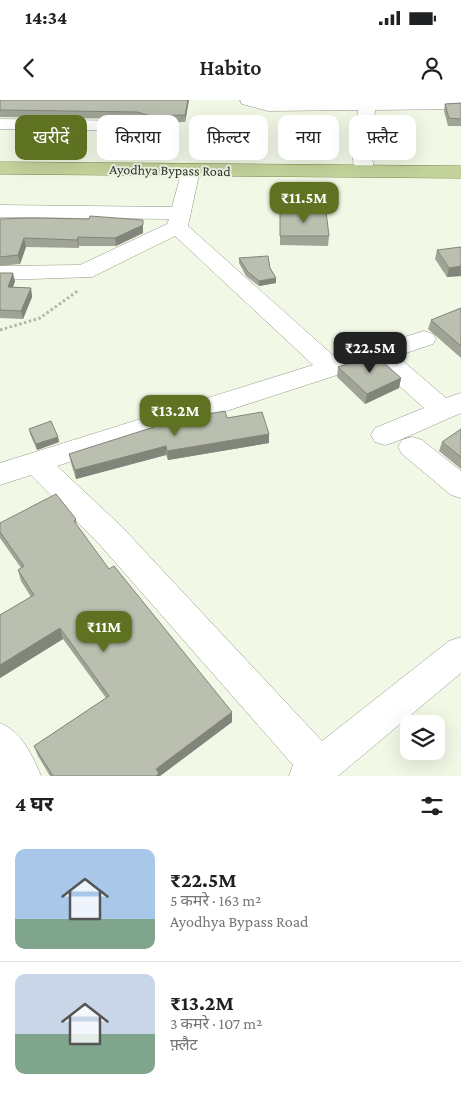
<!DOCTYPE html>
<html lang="hi">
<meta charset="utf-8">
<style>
:root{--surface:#fff;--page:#f2f2f2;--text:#202124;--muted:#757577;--line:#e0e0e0;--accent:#5f7221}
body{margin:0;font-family:"Crimson Pro","Noto Sans Devanagari",serif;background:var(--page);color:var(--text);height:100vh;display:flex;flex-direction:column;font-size:19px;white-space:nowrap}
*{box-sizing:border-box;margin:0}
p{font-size:16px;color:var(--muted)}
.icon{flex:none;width:28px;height:28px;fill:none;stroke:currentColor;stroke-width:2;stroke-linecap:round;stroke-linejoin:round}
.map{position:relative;height:676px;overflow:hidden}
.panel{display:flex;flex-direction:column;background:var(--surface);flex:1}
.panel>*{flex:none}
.banner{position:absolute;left:15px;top:15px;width:431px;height:45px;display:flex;gap:10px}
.buttons{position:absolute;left:400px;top:615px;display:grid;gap:10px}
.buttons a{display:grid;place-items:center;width:45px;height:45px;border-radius:10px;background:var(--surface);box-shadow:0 5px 20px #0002;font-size:25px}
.price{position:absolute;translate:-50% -42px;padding:0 11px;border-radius:10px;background:var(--accent);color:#fff;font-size:16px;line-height:32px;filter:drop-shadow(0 1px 2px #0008)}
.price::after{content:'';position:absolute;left:50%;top:30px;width:15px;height:11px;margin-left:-8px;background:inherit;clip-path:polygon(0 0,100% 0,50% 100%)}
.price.current{background:#222;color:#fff}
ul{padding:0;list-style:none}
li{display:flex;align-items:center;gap:15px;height:125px;padding:0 15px}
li+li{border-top:1px solid var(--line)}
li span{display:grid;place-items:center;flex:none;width:140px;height:100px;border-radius:10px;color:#555}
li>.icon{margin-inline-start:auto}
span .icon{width:60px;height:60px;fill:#fffc;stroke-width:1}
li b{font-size:21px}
h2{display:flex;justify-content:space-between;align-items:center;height:60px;padding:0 15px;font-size:21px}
.pill{padding:0 18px;border-radius:10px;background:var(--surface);box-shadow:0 5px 20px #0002;font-size:18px;line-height:45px}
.pill.current{background:var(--accent);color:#fff}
.status{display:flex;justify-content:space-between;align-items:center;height:35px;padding:0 25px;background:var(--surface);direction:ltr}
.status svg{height:14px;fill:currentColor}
header{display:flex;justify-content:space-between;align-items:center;height:65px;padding:0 15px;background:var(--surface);font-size:22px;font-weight:600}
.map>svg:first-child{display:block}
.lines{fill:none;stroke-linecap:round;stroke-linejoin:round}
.minor-casing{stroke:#939989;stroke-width:1}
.major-casing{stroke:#778849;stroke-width:1}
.path{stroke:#b2b7a9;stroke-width:3;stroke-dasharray:2.5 2.5;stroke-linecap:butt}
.minor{fill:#fff;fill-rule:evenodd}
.major{fill:#c4d39b;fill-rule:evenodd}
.wall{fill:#a0a496}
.shaded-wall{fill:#82867a}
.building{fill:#babfaf;stroke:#82867a}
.labels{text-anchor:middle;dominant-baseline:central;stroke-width:4;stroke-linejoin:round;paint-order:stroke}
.far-street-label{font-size:14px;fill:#30322c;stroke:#f2f8e6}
</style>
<div class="status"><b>14:34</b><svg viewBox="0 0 49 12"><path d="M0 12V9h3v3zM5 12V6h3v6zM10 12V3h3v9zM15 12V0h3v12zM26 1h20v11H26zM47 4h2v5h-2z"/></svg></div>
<header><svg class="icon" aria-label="back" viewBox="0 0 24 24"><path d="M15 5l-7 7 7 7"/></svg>Habito<svg class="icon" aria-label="person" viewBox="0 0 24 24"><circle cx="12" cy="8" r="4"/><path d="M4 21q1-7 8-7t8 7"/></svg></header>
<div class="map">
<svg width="461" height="676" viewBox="0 0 461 676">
<rect width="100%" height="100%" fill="#f2f8e6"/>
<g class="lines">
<defs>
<path id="minor" d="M240,0H461V9L375,10L371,49L374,71L372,75H358C347,58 356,29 358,10L268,11L242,4Z
M0,19L138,21L144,22L147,26L144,30L138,31L0,29Z
M191,64L198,66L200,70L188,126L336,258L424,231L433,234L436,239L433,244L397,256L446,298L461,293V313L395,342L385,345L375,342L371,335L375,328L424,308L374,263L57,366L122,427L322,641L449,541L461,537V573L338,676H289L293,665L100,445L31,375L0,385V363L313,265L175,136L92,177L0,180V166L80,165L167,124L169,119L0,117V105L172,107L182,70L184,66Z
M412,337L422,340L461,371V398L451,395L402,354L398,347L402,340Z
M0,623C21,631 33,656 41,676H0Z"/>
<path id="major" d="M0,62L461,66V78L0,74Z"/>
</defs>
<!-- minor casing -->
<use href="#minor" class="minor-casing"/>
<!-- major casing -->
<use href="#major" class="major-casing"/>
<!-- path -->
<path class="path" d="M0,230L40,218L79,190"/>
<!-- minor -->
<use href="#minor" class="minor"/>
<!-- major -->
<use href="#major" class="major"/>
</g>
<!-- wall -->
<path class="wall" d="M0,0H189L185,22L151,23L138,19L0,17Z
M461,3V26H448L444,11L445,4Z
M280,111L329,136L328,146L280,145Z
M0,119L143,128V133L116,146H79V148L26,147L20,164L0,166Z
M461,147V176L447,177L435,159L437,150Z
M239,158L270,168L276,178V183L259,186L246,176L239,163Z
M0,173L15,181L13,187L31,188L32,197L23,219L0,218Z
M461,208V258L428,229L431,220Z
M338,267L401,278L399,288L365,304L337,277Z
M196,316L227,318L269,343L168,360L166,355L76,379L71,363L69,354Z
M29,329L58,337L59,342L37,350L30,334Z
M461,329V369L439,351L442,342Z
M76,419L77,426L109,469L232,622L160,676H50L38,656L34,646L106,598L63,539L0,578V515L31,497L21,481L18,470L21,468L0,438V423Z"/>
<!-- shaded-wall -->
<path class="shaded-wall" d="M188,0H189L185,22V15Z
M143,120V133L116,146L115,138Z
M78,137L79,146V148L77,140Z
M24,138L26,147L20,164L18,155Z
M461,166V176L447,177L449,168Z
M13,173L15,181L10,196L8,187Z
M276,178V183L259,186V181Z
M31,188L32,197L23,219L21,211Z
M401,278L399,288L365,304L367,294Z
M269,334V343L168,360L167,351Z
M58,337L59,342L37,350L36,344Z
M166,346V355L76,379L75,370Z
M60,528L63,539L0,578V565Z
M232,612V622L160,676H156V669Z"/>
<!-- building -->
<path class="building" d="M0,0H188L185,15L151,16L137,12L0,10Z
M461,3V19L449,18L445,4Z
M280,111H326L329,136H280Z
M90,116L143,120V125L115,138L78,137L77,140L24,138L18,155L0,157V119L31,118L89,119Z
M461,147V166L449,168L437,150Z
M268,156L270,168L276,178L259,181L247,171L239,158Z
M0,173H13L8,187L31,188L21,211L0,210Z
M461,208V246L431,220Z
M375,255L401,278L367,294L338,267Z
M225,311L227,318L262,312L269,334L167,351L166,346L75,370L69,354L195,314L196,316Z
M51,321L58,337L36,344L29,329Z
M461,329V357L442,342Z
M56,394L76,419L74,421L109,469L114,466L232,612L156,669L159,673L156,676H53L34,646L109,596L60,528L0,565V515L34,495L18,470L24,466L0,432V423Z"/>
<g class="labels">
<!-- far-street labels -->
<g class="far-street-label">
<text transform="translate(170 70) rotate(1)">Ayodhya Bypass Road</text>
</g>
</g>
</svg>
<div class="buttons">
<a><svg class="icon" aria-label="layers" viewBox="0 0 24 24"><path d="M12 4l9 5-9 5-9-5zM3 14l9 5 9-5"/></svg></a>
</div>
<b class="price" style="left:304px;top:124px">₹11.5M</b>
<b class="price current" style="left:370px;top:274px">₹22.5M</b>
<b class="price" style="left:175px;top:337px">₹13.2M</b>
<b class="price" style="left:104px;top:553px">₹11M</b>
<div class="banner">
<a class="pill current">खरीदें</a>
<a class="pill">किराया</a>
<a class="pill">फ़िल्टर</a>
<a class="pill">नया</a>
<a class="pill">फ़्लैट</a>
</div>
</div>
<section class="panel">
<h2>4 घर<svg class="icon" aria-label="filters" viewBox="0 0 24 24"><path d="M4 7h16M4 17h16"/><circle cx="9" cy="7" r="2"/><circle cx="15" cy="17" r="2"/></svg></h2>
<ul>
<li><span style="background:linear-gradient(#a9c7e8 70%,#7fa58c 0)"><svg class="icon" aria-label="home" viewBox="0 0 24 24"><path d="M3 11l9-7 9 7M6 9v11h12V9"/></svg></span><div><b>₹22.5M</b><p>5 कमरे · 163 m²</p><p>Ayodhya Bypass Road</p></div></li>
<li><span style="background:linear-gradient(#c9d6e8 60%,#7fa58c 0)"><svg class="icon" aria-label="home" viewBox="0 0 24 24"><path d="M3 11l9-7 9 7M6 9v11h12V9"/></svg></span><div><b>₹13.2M</b><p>3 कमरे · 107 m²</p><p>फ़्लैट</p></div></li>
</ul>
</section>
